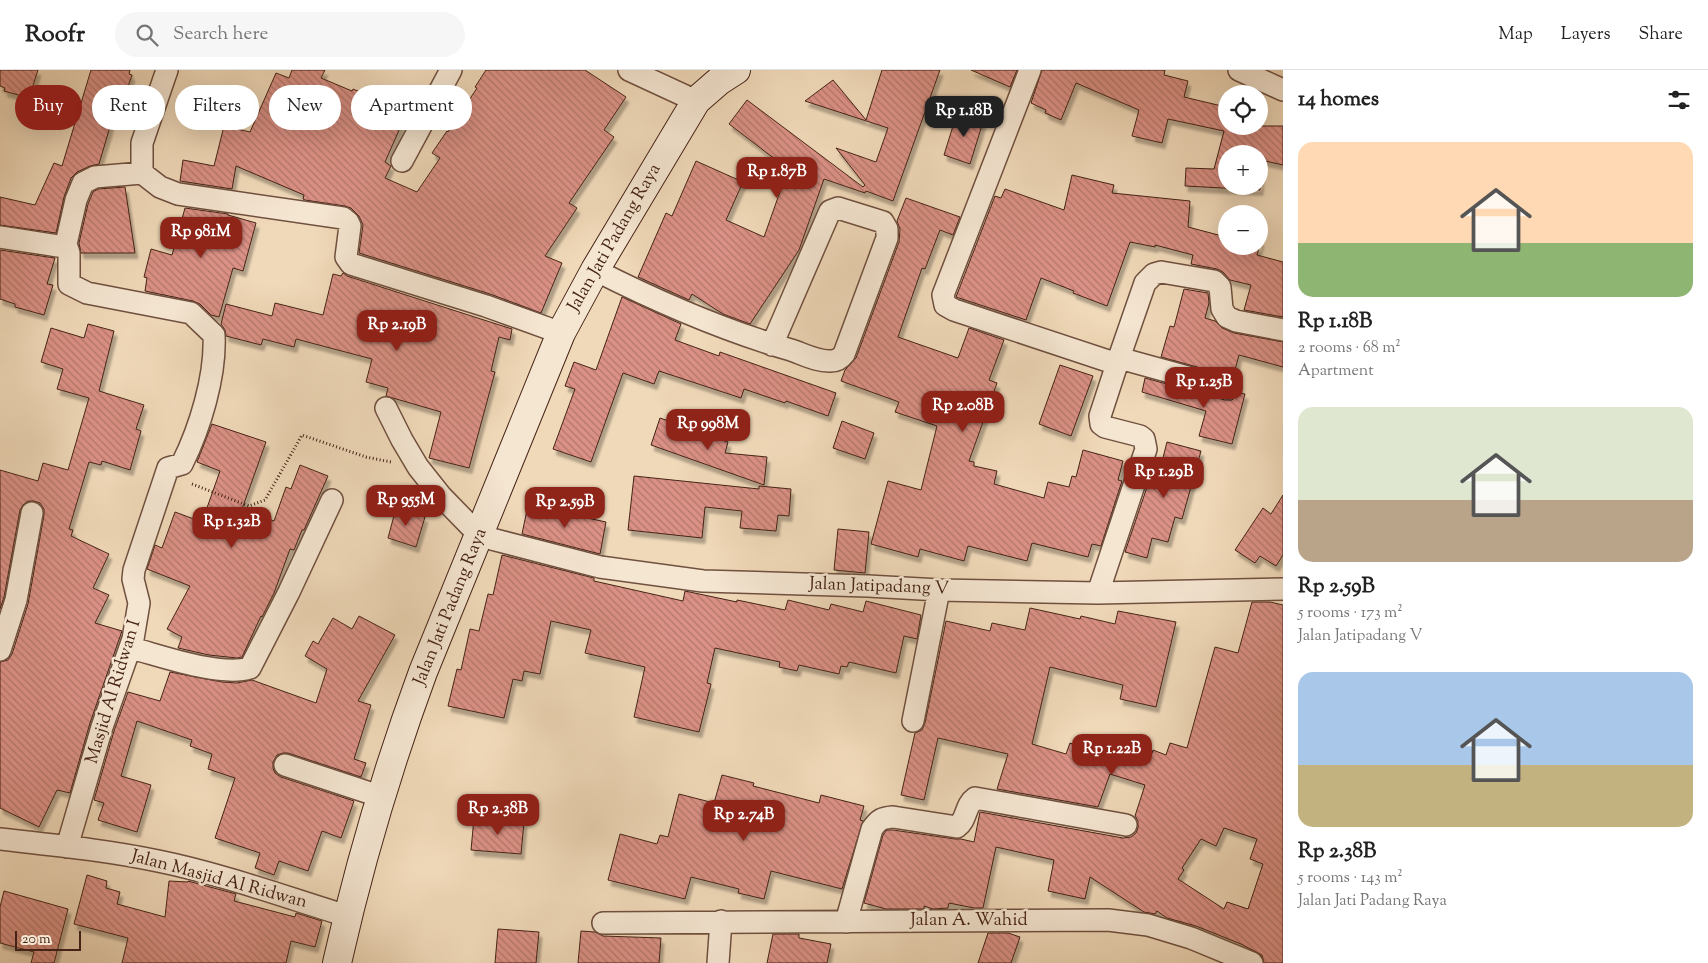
<!DOCTYPE html>
<meta charset="utf-8">
<style>
:root{--surface:#fff;--page:#f6f6f6;--text:#222;--muted:#767676;--line:#e0e0e0;--accent:#8f2418}
body{margin:0;font-family:"Sorts Mill Goudy",serif;background:var(--page);color:var(--text);height:100vh;display:flex;flex-direction:column;font-size:19px;white-space:nowrap}
*{box-sizing:border-box;margin:0}
p{font-size:16px;color:var(--muted)}
.icon{flex:none;width:28px;height:28px;fill:none;stroke:currentColor;stroke-width:2;stroke-linecap:round;stroke-linejoin:round}
.map{position:relative;flex:1;overflow:hidden}
.details{display:flex;flex-direction:column;background:var(--surface);width:425px}
.details>*{flex:none}
.guide{position:absolute;left:15px;top:15px;width:475px;height:45px;display:flex;gap:10px}
.fabs{position:absolute;left:1218px;top:15px;display:grid;gap:10px}
.fabs a{display:grid;place-items:center;width:50px;height:50px;border-radius:50%;background:var(--surface);box-shadow:0 5px 20px #0002;font-size:25px}
.scale{position:absolute;left:15px;bottom:12px;width:66px;box-sizing:border-box;padding-left:5px;border:2px solid #452316;border-top:0;font-size:14px;line-height:18px;white-space:nowrap;color:#452316;-webkit-text-stroke:4px #f5e6d2;paint-order:stroke}
.price{position:absolute;translate:-50% -42px;padding:0 11px;border-radius:10px;background:var(--accent);color:#fff;font-size:16px;line-height:32px;filter:drop-shadow(0 1px 2px #0008)}
.price::after{content:'';position:absolute;left:50%;top:30px;width:15px;height:11px;margin-left:-8px;background:inherit;clip-path:polygon(0 0,100% 0,50% 100%)}
.price.active{background:#222;color:#fff}
ul{padding:0;list-style:none}
li{display:grid;align-content:center;gap:10px;height:265px;padding:0 15px}
li span{display:grid;place-items:center;height:155px;border-radius:15px;color:#555}
li>.icon{margin-inline-start:auto}
span .icon{width:90px;height:90px;fill:#fffc;stroke-width:1}
li b{font-size:21px}
h2{display:flex;justify-content:space-between;align-items:center;height:60px;padding:0 15px;font-size:21px}
.tag{padding:0 18px;border-radius:22px;background:var(--surface);box-shadow:0 5px 20px #0002;font-size:18px;line-height:45px}
.tag.active{background:var(--accent);color:#fff}
header{display:flex;align-items:center;gap:30px;box-sizing:border-box;height:70px;padding:0 25px;background:var(--surface);border-bottom:1px solid var(--line)}
header strong{font-size:24px}
nav{display:flex;gap:28px;margin-inline-start:auto;font-size:18px}
.search{width:350px;height:45px;background:var(--page);display:flex;align-items:center;gap:12px;box-sizing:border-box;padding:0 18px;border-radius:28px;color:var(--muted);font-size:19px}
main{display:flex;flex:1;min-height:0}
.map>svg:first-child{display:block}
.building{fill:url(#building-back-hatch);stroke:#452316;fill-rule:evenodd;filter:url(#shadow)}
.lines{fill:none;stroke-linecap:round;stroke-linejoin:round}
.street-casing{stroke:#70503f;stroke-width:24}
.secondary-casing{stroke:#452316;stroke-width:30}
.path{stroke:#452316;stroke-width:3;stroke-dasharray:1 2.5;stroke-linecap:butt}
.street{stroke:#f5e6d2;stroke-width:21}
.secondary{stroke:#f5e6d2;stroke-width:28}
.labels{text-anchor:middle;dominant-baseline:central;stroke-width:5;stroke-linejoin:round;paint-order:stroke}
.street-label{font-size:18px;fill:#452316;stroke:#f5e6d2}
</style>
<header>
<strong>Roofr</strong>
<div class="search"><svg class="icon" aria-label="search" viewBox="0 0 24 24"><circle cx="10" cy="10" r="6"/><path d="M15 15l6 6"/></svg>Search here</div>
<nav><a>Map</a><a>Layers</a><a>Share</a></nav>
</header>
<main>
<div class="map">
<svg width="1283" height="893" viewBox="0 0 1283 893">
<defs>
<pattern id="building-back-hatch" width="6" height="6" patternUnits="userSpaceOnUse" patternTransform="scale(1.25)"><rect width="6" height="6" fill="#db9185"/><path d="M-1 5l2 2M0 0l6 6M5-1l2 2" fill="none" stroke="#b3766c"/></pattern>
<filter id="shadow"><feDropShadow dx="3" dy="5.5" stdDeviation="1" flood-color="#0004"/></filter>
</defs>
<rect width="100%" height="100%" fill="#f0d9b9"/>
<filter id="stains"><feTurbulence type="fractalNoise" baseFrequency=".004" numOctaves="4"/><feColorMatrix values="0 0 0 0 .2 0 0 0 0 .09 0 0 0 0 .02 0 0 0 .5 -.17"/></filter>
<radialGradient id="worn" r=".72"><stop offset=".6" stop-color="#630" stop-opacity="0"/><stop offset="1" stop-color="#630" stop-opacity=".3"/></radialGradient>
<!-- building -->
<path class="building" d="M0,0H38L29,28L4,21L5,18L0,16Z
M91,0H130L129,4L132,5L116,51L112,50L99,94L90,96L77,102L71,108L64,127L56,163L0,155V127L35,135L54,93L62,96Z
M292,0H325L321,8L352,21L353,19L407,42L385,92L391,96L385,108L417,122L440,88L432,83L447,61L448,62L477,18L475,17L486,0H585L626,27L604,60L614,67L569,133L577,138L545,186L562,193L541,243L490,224L359,183L363,155L359,146L351,138L345,136L305,130L303,129L304,125L236,96L232,119L180,111L183,90L214,96L224,56L250,62L276,3L289,8Z
M882,0H940L893,131L866,121L865,123L824,109L799,180L750,254L723,244L692,224L689,230L638,207L666,143L672,146L696,91L743,112L726,150L764,167L788,99L729,54L747,30L863,117L865,115L836,78L876,92L888,58L805,31L833,10L866,50Z
M971,0H1017L1010,17Z
M1042,0H1165L1164,5L1188,11L1184,27L1226,37V56H1283V95L1261,90L1260,120L1185,116L1186,98L1214,99L1224,61L1168,49L1162,73L1132,66L1139,40L1076,13L1061,50L1045,43L1046,40L1031,33ZM1226,84H1259V116H1226Z
M957,43L983,52L970,94L944,85Z
M1072,105L1114,115L1112,123L1190,131L1188,157L1226,167V176H1259V170L1261,171L1257,185L1283,192V247L1244,240L1251,215L1230,210L1223,202L1217,199L1191,194L1193,185L1155,175V177L1130,172L1107,236L1073,223L1074,221L1041,208L1026,250L956,227L995,126L1001,128L1005,119L1064,140Z
M125,117L135,183H81L79,173L88,134L93,122L98,119Z
M906,128L960,147L953,165L940,160L925,199L922,198L898,267L958,288L969,258L1004,270L989,310L997,313L969,391L974,392V396L997,401L994,414L1044,428L1048,412L1069,417L1072,406L1076,407L1083,380L1123,391L1118,410L1122,411L1101,476L1092,474L1088,487L1032,473L1027,491L968,476L964,491L920,479L918,487L871,474L888,411L921,420L937,356L895,342L899,332L841,311L845,300L856,288L899,172L900,159L897,151Z
M185,138L228,144V145L256,153L243,201L233,198L219,247L211,245L200,234L193,231L145,221L147,208L144,207L151,179L172,185Z
M0,180L55,188L47,214L53,215L44,245L15,237V234L0,229Z
M343,203L347,206L512,259L510,270L499,267L491,301L495,302L469,398L429,388L441,342L386,326L388,318L366,312L372,289L296,269L294,277L263,269L261,275L226,266L225,260L221,254L226,234L272,246L275,233L323,245L333,204L341,206Z
M1184,219L1208,223L1209,233L1205,248L1215,251L1222,258L1234,263L1283,272V297L1239,285L1233,307L1161,287L1170,256L1174,257Z
M622,227L681,254L675,270L719,286L720,282L836,323L828,346L786,331L785,333L744,319L741,328L659,301L654,314L623,303L591,392L553,379L575,319L565,316L574,292L596,300Z
M88,254L114,261L99,321L144,335L136,359L141,361L130,400L102,391L101,395L89,392L69,459L73,460L71,466L109,484L93,518L109,525L95,553L122,561L90,653L70,723L57,720L39,757L0,738V592L8,590L12,584L28,534L44,445V439L40,433L34,431H28L23,435L20,440L4,527L0,539V400L38,411L43,393L68,400L89,328L57,319L63,299L41,292L51,258L84,268Z
M1060,295L1093,306L1071,366L1039,354Z
M1145,308L1225,330H1232L1239,323L1245,324L1232,374L1199,366L1206,341L1142,322Z
M660,348L728,372L725,383L767,387L764,415L651,375Z
M842,351L874,363L865,389L833,378Z
M212,354L266,372L242,439L274,451L286,417L291,419L300,395L328,406L304,460H302L294,480L290,479L274,523L262,547L261,546L242,587L237,588L209,585L178,578L182,567L167,559L190,516L147,499L155,475L162,478L175,442L202,452L220,401L197,392Z
M1167,372L1201,381L1182,449L1175,447L1168,472L1152,468L1147,488L1125,482L1147,417L1155,419Z
M634,406L759,419V416L791,419L789,446L778,445L776,461L740,458L742,441L705,437L702,468L628,460Z
M1283,425V485L1276,496L1260,486L1255,493L1235,480L1263,438L1271,444Z
M528,435L606,452L600,484L522,464Z
M396,438L425,447L416,477L388,468Z
M838,459L869,462L865,503L834,500Z
M502,485L594,508V511L683,531L685,521L737,532V530L785,540L788,530L829,540L831,534L863,542L866,531L921,545L917,569L904,566L896,603L849,592L847,597L841,596L839,604L799,595L797,601L779,597L780,592L715,578L707,613L711,614L699,662L634,647L645,597L585,583L591,560L551,551L540,604L524,601L522,611L513,609L504,648L448,636L457,599L461,600L470,559L479,561L488,524L493,525Z
M1252,532H1270L1283,535V893H1264L1262,885L1241,874L1196,856L1167,848L1157,841L1155,844L1144,842L1090,807L1085,829L1048,821L1054,790L996,777L983,838H974L949,833L948,838L933,839L924,836V839H886L864,833L883,765L887,760H893L955,769H961L974,772L980,742L1123,768L1131,767L1136,763L1138,758V751L1135,746L1145,715L1110,704L1098,737L997,719L1008,684L938,668L924,730L901,725L915,663L922,660L925,653L946,551L990,561L992,553L1025,560L1030,538L1080,549L1081,546L1115,554L1118,541L1176,552L1156,637L1120,629L1123,615L1050,597L1032,674L1066,684L1070,673L1088,679L1091,670L1150,689L1153,680L1166,685L1170,673L1187,678L1215,577L1238,583ZM1224,758L1257,769L1250,789L1263,794L1248,839L1227,832L1224,839L1178,809L1184,800L1182,798L1201,769L1216,776Z
M359,546L395,565L358,631L371,635L354,689L366,693L361,707L288,683H283L277,685L273,692V698L275,703L281,707L354,731L341,768L322,761L308,801L279,791L274,805L255,798L260,783L215,768L235,708L208,699L212,684L190,676L192,670L137,651L121,706L151,715L137,762L98,750L104,733L94,730L114,661L128,622L160,631L170,602L222,612L237,613L252,610L316,633L327,599L305,586L313,571L318,574L333,548L352,559Z
M722,705L754,713L753,716L819,733L821,725L864,736L860,750L863,751L842,819L771,801L764,829L738,823L739,819L691,807L685,829L608,810L620,764L657,774L660,765L668,767L679,724L714,733Z
M474,748L524,752L521,784L471,780Z
M87,805L107,811L106,818L120,822L117,834L165,847L169,811L188,812V811L236,824L234,831L295,847L296,843L322,851L315,877L291,871L286,893H122L128,868L74,854Z
M4,821L68,839L54,893H31L34,882L0,873V837Z
M498,859L539,862L536,893H495Z
M581,861L595,862L603,866L661,868L659,893H578Z
M988,863H1008L1020,867L1011,893H978Z
M773,864H799V868L831,874L827,893H767Z"/>
<g class="lines">
<defs>
<path id="street" d="M629,0L696,31
M1030,0L943,225L945,235L954,240L1117,294
M1239,0L1283,20
M402,91L451,0
M142,103V73L167,0
M0,167L58,176L66,174
M595,200C658,232 722,260 791,280C803,284 818,292 831,291C837,291 841,288 844,284L887,168V159L883,152L838,138L830,141L772,275
M1119,288L1145,213L1154,204L1161,202L1214,211L1220,217L1222,239L1227,247L1236,251L1283,260
M386,338L402,370L418,397L441,426L480,466L600,497L703,511L868,516L939,520L1098,523L1283,519
M1098,523L1146,379L1144,369L1140,366L1105,357L1101,354L1100,346L1119,288L1228,318
M131,578C162,586 220,607 250,598L289,522L332,430
M0,580L16,530L32,443
M913,651L939,520
M285,695L382,727
M0,769C53,775 106,780 158,791C222,804 285,827 347,846
M67,777L102,657L133,569L139,533L133,509L134,500L168,398L182,394C200,358 216,306 214,265L191,243L87,223L69,214V183L66,174L76,130L83,113L95,107L142,103L160,117L178,124L343,148L348,152L350,156L346,187L351,194L486,236L561,263
M846,852L872,759C879,749 882,748 893,747L957,757C967,750 965,735 975,728L1126,755
M603,853L1108,850L1148,855L1191,868L1252,893
M718,893L721,851"/>
<path id="secondary" d="M337,893C359,795 388,697 423,602L561,263L595,200L696,31L719,11L736,0"/>
</defs>
<!-- street casing -->
<use href="#street" class="street-casing"/>
<!-- secondary casing -->
<use href="#secondary" class="secondary-casing"/>
<!-- path -->
<path class="path" d="M192,414L249,436L265,430L302,365L366,387L391,392"/>
<!-- street -->
<use href="#street" class="street"/>
<!-- secondary -->
<use href="#secondary" class="secondary"/>
</g>
<g class="labels">
<!-- street labels -->
<g class="street-label">
<text transform="translate(615 168) rotate(-60)">Jalan Jati Padang Raya</text>
<text transform="translate(879 517) rotate(2)">Jalan Jatipadang V</text>
<text transform="translate(451 537) rotate(-68)">Jalan Jati Padang Raya</text>
<text transform="translate(114 622) rotate(-73)">Masjid Al Ridwan I</text>
<text transform="translate(219 810) rotate(15)">Jalan Masjid Al Ridwan</text>
<text x="969" y="851">Jalan A. Wahid</text>
</g>
</g>
<rect width="100%" height="100%" filter="url(#stains)"/>
<rect width="100%" height="100%" fill="url(#worn)"/>
</svg>
<div class="fabs">
<a><svg class="icon" aria-label="locate" viewBox="0 0 24 24"><circle cx="12" cy="12" r="6"/><path d="M12 2v4M12 18v4M2 12h4M18 12h4"/></svg></a>
<a>+</a>
<a>−</a>
</div>
<div class="scale">20 m</div>
<b class="price active" style="left:964px;top:68px">Rp 1.18B</b>
<b class="price" style="left:777px;top:129px">Rp 1.87B</b>
<b class="price" style="left:201px;top:189px">Rp 981M</b>
<b class="price" style="left:397px;top:282px">Rp 2.19B</b>
<b class="price" style="left:1204px;top:339px">Rp 1.25B</b>
<b class="price" style="left:963px;top:363px">Rp 2.08B</b>
<b class="price" style="left:708px;top:381px">Rp 998M</b>
<b class="price" style="left:1164px;top:429px">Rp 1.29B</b>
<b class="price" style="left:406px;top:457px">Rp 955M</b>
<b class="price" style="left:565px;top:459px">Rp 2.59B</b>
<b class="price" style="left:232px;top:479px">Rp 1.32B</b>
<b class="price" style="left:1112px;top:706px">Rp 1.22B</b>
<b class="price" style="left:498px;top:766px">Rp 2.38B</b>
<b class="price" style="left:744px;top:772px">Rp 2.74B</b>
<div class="guide">
<a class="tag active">Buy</a>
<a class="tag">Rent</a>
<a class="tag">Filters</a>
<a class="tag">New</a>
<a class="tag">Apartment</a>
</div>
</div>
<section class="details">
<h2>14 homes<svg class="icon" aria-label="filters" viewBox="0 0 24 24"><path d="M4 7h16M4 17h16"/><circle cx="9" cy="7" r="2"/><circle cx="15" cy="17" r="2"/></svg></h2>
<ul>
<li><span style="background:linear-gradient(#ffd9b3 65%,#8fb573 0)"><svg class="icon" aria-label="home" viewBox="0 0 24 24"><path d="M3 11l9-7 9 7M6 9v11h12V9"/></svg></span><div><b>Rp 1.18B</b><p>2 rooms · 68 m²</p><p>Apartment</p></div></li>
<li><span style="background:linear-gradient(#dfe7d0 60%,#b9a48a 0)"><svg class="icon" aria-label="home" viewBox="0 0 24 24"><path d="M3 11l9-7 9 7M6 9v11h12V9"/></svg></span><div><b>Rp 2.59B</b><p>5 rooms · 173 m²</p><p>Jalan Jatipadang V</p></div></li>
<li><span style="background:linear-gradient(#a9c7e8 60%,#c2b280 0)"><svg class="icon" aria-label="home" viewBox="0 0 24 24"><path d="M3 11l9-7 9 7M6 9v11h12V9"/></svg></span><div><b>Rp 2.38B</b><p>5 rooms · 143 m²</p><p>Jalan Jati Padang Raya</p></div></li>
</ul>
</section>
</main>
